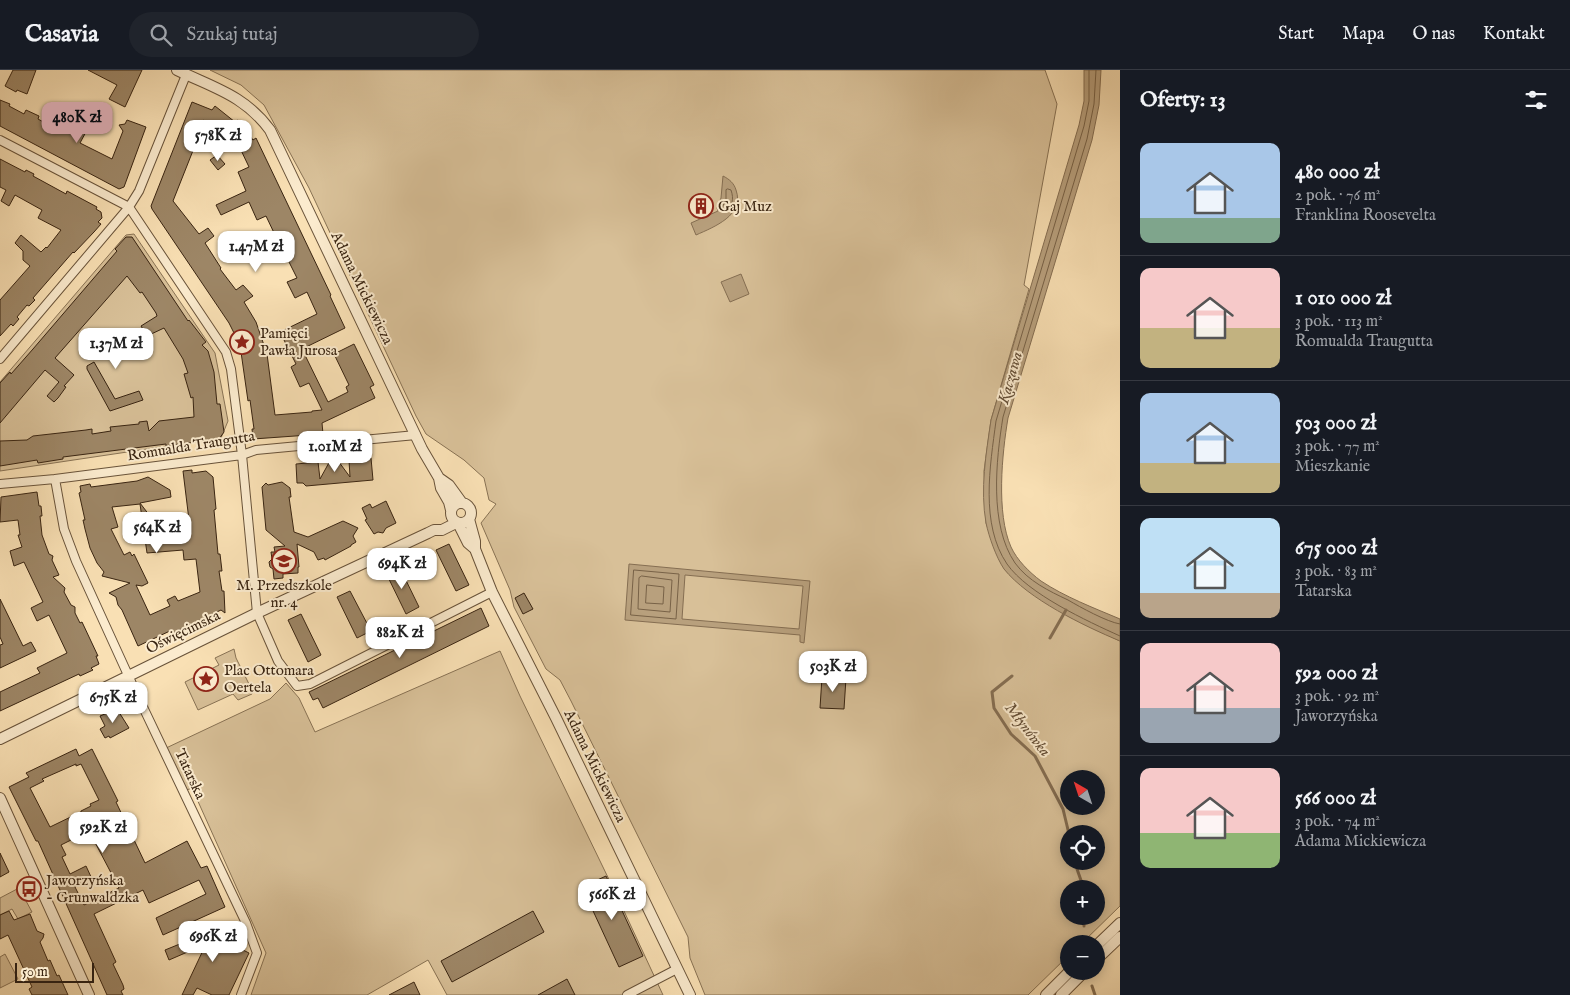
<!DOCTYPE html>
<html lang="pl">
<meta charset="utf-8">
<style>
:root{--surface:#171b24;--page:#20242c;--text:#f1f3f6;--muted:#9ea1a6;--line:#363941;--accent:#c59692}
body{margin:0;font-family:"IM FELL English",serif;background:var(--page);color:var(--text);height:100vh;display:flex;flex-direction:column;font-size:19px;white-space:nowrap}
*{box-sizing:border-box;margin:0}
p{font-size:16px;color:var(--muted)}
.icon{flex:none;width:28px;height:28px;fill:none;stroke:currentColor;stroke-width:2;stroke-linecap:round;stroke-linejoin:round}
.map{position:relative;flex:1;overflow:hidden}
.side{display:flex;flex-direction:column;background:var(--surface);width:450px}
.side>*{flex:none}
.needle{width:32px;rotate:321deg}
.controls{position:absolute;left:1060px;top:700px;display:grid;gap:10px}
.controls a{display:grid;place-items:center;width:45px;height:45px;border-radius:50%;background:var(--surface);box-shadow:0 2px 12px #0003;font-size:25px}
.scale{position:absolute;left:15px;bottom:12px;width:79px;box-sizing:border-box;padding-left:5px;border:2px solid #392411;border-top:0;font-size:14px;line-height:18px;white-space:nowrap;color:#392411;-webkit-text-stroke:4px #fbebce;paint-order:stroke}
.price{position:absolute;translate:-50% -42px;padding:0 11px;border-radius:10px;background:#fff;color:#222;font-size:16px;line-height:32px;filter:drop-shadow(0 1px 2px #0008)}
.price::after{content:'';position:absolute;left:50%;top:30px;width:15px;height:11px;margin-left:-8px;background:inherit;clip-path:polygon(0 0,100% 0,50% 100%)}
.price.active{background:var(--accent);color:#111}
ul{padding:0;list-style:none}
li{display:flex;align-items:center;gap:15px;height:125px;padding:0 20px}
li+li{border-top:1px solid var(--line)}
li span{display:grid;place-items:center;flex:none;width:140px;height:100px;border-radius:10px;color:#555}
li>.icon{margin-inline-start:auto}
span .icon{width:60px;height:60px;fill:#fffc;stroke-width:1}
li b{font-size:21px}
h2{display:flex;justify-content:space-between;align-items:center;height:60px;padding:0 20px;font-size:21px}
header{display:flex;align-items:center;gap:30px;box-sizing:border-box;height:70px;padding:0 25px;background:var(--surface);border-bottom:1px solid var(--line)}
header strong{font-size:24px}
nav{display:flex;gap:28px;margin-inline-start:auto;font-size:18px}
.search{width:350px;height:45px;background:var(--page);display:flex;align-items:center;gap:12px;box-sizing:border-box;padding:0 18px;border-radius:28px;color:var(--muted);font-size:19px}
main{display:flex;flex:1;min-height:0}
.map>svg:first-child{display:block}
.green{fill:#d8c098;stroke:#887254;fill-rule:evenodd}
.water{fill:#b8a07d;stroke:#856e52;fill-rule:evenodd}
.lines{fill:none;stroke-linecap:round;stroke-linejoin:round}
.shore{stroke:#786247;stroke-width:1}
.stream{stroke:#856e52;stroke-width:3}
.building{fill:#9d8666;stroke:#392411;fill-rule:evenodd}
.minor-casing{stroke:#69533a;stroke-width:10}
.tertiary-casing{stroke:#69533a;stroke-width:12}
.minor{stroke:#fbebce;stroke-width:8}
.tertiary{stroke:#fbebce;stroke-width:10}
.labels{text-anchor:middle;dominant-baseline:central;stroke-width:4;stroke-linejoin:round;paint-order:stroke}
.poi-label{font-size:15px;fill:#392411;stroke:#fbebce;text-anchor:start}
.street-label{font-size:15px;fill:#392411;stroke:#fbebce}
.water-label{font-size:16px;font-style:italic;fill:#654f37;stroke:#fbebce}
</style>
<header>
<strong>Casavia</strong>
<div class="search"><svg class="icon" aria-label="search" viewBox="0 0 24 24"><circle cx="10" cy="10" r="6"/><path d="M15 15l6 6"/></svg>Szukaj tutaj</div>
<nav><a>Start</a><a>Mapa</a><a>O nas</a><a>Kontakt</a></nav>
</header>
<main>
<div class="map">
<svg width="1120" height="925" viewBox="0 0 1120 925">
<rect width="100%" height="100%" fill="#f9e0b4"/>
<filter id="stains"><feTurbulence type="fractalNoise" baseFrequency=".004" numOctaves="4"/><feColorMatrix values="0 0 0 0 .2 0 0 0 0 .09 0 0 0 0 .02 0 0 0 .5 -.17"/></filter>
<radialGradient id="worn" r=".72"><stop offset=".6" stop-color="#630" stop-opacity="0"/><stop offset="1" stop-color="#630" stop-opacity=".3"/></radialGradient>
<!-- green -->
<path class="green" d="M210,0H1045L1057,34L1024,215L1029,219L991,350L984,401L986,453L1001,493L1070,547L1120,571V836L1081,874H1069V885L1028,925H705L690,888L688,867L571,631L560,610L546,599L514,537L510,520L481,453L496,434L489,430L484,408L464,390L426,364L416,346L309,118L264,35L241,15ZM1069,709H1096V736H1069ZM1069,764H1096V791H1069ZM1069,819H1096V846H1069Z
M134,164L215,283L228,351L221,368L0,401V312L126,165Z
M234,579L236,588L252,620V624L238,630L233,624L198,640L185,612L219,595L215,588Z
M500,581L520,626L617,826L663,925H447L428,890L367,925H251L266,883L192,718L184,721L164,679L270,629L286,613L299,628L315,662Z
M19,818L32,842L18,849L12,839L0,845V828Z
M5,884L18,909L0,918V887Z"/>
<!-- water -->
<path class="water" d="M1084,0H1101L1099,35L1092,70L1008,348C1002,384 996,443 1011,477C1017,490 1029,502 1041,511C1065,527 1094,538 1120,549V571C1084,556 1028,529 1004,499C996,487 989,467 986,453C980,419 986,384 991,350L1079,55L1084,31Z
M723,106C729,109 734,113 736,120C745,145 714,157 696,165L691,153L718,141L717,138L721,128Z
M741,204L749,224L730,232L721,212Z
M629,494L810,511L804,573L800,572V565L625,550ZM685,505L803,516L799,559L682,549Z"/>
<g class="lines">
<!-- shore -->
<path class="shore" d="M1089,0V31L1084,56L996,351C990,396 980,454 1007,494C1028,524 1087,551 1120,566
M1096,0L1094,34L1087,69L1003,347C996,390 989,455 1015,493C1028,511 1049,521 1068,530C1080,537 1107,552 1120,554
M728,119L731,120C734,129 733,136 724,141L722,138L726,129V120Z
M634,500L679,504L676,549L631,545Z
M642,506L672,510L670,542L638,539L639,508Z
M647,515L664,517L663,534L646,533Z"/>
<!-- stream -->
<path class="stream" d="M1050,568L1066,540
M1012,606L992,622L994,638L1011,664L1035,686L1063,739L1069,764
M1076,791L1077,799L1084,819
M1084,846V856
M1092,916L1095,925"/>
</g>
<!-- building -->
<path class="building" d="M13,0H36L27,24L17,20L16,22L5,16Z
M88,0H142L125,37L109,29L117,15Z
M0,30L10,34L9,36L24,44L26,40L39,46L38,49L56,59L64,61L69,51L87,60L80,73L112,89L123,61L119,55L125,54L127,50L146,57L124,117L119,119L0,56Z
M192,32L212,40L215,36L235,52L238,50L253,70L256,68L331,225L330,226L345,258L302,279L328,332L348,322L346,317L349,315L334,284L354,274L374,315L370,317L375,328L322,353L323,364L253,369L252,359H254L250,330L248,331L241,282L235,268L236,267L229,253L152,139L151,136ZM203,50L221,63L223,61L236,78L239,76L249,97L238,102L246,121L216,135L221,145L249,132L257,150L266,146L276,167L261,174L268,190L284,182L297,208L287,212L295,228L307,222L317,244L280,262L296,294L291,297L300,317L309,313L322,340L312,341V342L275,345L267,284L256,252L244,232L253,226L243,215L236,220L220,199L221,198L205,173L214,166L208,158L199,164L173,131L196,73L195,72Z
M217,85L225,94L218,100L210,90Z
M0,89L25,102L26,100L34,104L33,106L66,124L67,121L97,137L96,139L101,142L102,148L98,152L101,154L94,162L74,183L73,182L33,228L35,230L29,236L27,235L17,247L19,249L13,256L11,254L0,266V230L30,196L23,190V181L15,173L21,165L41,182L46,177L47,178L61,160L38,148L42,140L15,125L9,136L1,131L6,120L0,117Z
M126,167H132L188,251L189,250L206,272L202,275L208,281L214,302L217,334H220L224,362L219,369L196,372L166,376V374L63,387V389L38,393L37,390L0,396V371L27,370L33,366L86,360L92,359V364L111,361L110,357L139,354V352L147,351L149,361L159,351L194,347L193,327L191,328L184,304L188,303L183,289L164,258L147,266L141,256L157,246L156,243L142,222L140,223L127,206L55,288L74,305L64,316L66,317L58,328L54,332L47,326L59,312L45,300L0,353V313L10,302L11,304L33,279L117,181L115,179Z
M94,292L115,329L139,321L143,330L110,341L87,299V296Z
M336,388L350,407L349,390L371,388L373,410L306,416L303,413H297L296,394L318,392L320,409L331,389Z
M192,400V403L206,401L213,407L216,439L214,440L218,484H220L222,501H219L222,521H224L225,543L221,540L173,563L172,560L138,576L122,540L118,535L116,527L109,523L130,513L102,506L104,502L97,493L90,478L85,459L83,450H85L79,423L81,422L80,416L90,414L91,417L137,411L148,407L170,420L171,427L140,433L153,450L155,464L169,462L170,452L189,450L183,401ZM140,434L147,483L183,480L184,490L196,489L200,522L178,531L175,526L167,530L170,536L150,545L136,515L142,516L148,513L134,484L132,486L130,482L124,485L111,459L118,457L112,437Z
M282,412L290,418L291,427H289L294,462L308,467L343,451L358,458L353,466L356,472L351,475V476L325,490L324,488L318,490L314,482L297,474L299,497H298V503L283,504V508L274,509L273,499L270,497L269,492L272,489L271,482H275L274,477L285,476L266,460L262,417L266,413L268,415Z
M37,422L39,436H41L42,446H40L42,465L49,484L53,486L52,490L59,505L53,507L65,518L64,522L71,535L75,537V543L80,553L82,552L98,586H96L99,594L91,598L93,600L80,606L79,604L0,641V622L40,603L37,598L67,583L49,545L37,551L31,538L43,532L24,492L14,496L10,481L22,477L18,465H20L18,450L0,452L1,427Z
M386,431L396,453L386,458L383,463L378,462L374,464L365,450L367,449L362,438L370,434L372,438Z
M449,474L469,515L456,521L436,480Z
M399,496L419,537L406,544L386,503Z
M350,521L371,561L357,568L337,527Z
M524,523L533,539L523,544L515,528Z
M0,529L23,576L31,572L36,581L0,598V575L3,574L0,567Z
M481,538L489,556L323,638L318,628L313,630L309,622Z
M301,544L321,585L308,592L288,550Z
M822,607L846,608L844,639L820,638Z
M117,639L129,658L110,668L109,666L105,668L100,659L105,656L100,646Z
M76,679L79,686L92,679L118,731L116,732L145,793L187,771L201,798L207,796L225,837L163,865L156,848L206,824L199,810L149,833L143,820L94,844L116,892L113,894L123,915L124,919L121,921L123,925H107L38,771H36L9,717L29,707L26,703ZM76,694V696L81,694L99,730L90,734L91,736L81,741V742L50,757L30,718L44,711L42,709ZM89,761L119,818L84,835L75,817L92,809L86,796L70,804L62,787L66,785L61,775Z
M0,783L9,802L0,807Z
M606,806L643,886L619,897L582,817Z
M9,841L14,850L30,844L37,861L44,864L43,868L40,872L48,891L50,890L57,906L59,905L68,925H32L29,919L32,917L8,865L0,869V845Z
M533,841L544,862L452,912L441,891Z
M229,854L232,863L219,868L249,883L229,925H212L197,918L193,925H182L206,874L169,890L165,880Z
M567,909L575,925H538Z
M414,912L420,925H389Z"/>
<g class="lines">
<defs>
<path id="minor" d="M0,70L129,137L226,282L231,299L242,385L257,543L278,591L297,616L310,614L492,522
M0,289L129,137L139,121L186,5
M55,409L64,459L76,491L133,616L246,853L257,883L241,925
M0,414L55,409L242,385L256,380L416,365
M627,925L677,899"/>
<path id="tertiary" d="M177,0C214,18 244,25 270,60L422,379L439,408L441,418L449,432L451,440
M439,408L449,415L462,433
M451 443a10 10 0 1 1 20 0a10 10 0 1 1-20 0Z
M469,449L475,471V479L492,522L556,648L690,925
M458,453L468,473L475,479
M0,669L257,543L428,463L434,460H442L456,453
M0,728L89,925
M1096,876L1120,853
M1096,890L1120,867
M1046,925L1070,901
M1061,925L1085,901"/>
</defs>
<!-- minor casing -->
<use href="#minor" class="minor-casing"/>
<!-- tertiary casing -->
<use href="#tertiary" class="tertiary-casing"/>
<!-- minor -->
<use href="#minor" class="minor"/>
<!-- tertiary -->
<use href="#tertiary" class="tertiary"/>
</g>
<!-- icons -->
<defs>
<symbol id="building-ring" viewBox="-11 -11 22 22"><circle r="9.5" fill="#fbebce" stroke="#8f2418" stroke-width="1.5"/><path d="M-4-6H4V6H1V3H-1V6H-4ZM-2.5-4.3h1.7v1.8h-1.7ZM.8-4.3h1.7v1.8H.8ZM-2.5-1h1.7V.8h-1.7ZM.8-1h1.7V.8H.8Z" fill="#8f2418"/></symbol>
<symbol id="sight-ring" viewBox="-11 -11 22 22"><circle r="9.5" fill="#fbebce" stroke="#8f2418" stroke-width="1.5"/><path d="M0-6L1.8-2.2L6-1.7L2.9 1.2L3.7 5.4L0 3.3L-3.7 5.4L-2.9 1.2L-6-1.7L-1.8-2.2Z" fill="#8f2418"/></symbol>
<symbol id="school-ring" viewBox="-11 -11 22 22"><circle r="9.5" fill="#fbebce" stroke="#8f2418" stroke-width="1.5"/><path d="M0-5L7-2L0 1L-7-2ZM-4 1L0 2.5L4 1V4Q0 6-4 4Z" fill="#8f2418"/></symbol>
<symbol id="bus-ring" viewBox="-11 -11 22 22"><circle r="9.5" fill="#fbebce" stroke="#8f2418" stroke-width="1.5"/><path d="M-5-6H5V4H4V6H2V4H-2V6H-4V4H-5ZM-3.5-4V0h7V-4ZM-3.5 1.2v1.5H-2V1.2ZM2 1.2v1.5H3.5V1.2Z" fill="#8f2418"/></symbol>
</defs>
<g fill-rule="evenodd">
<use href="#building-ring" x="687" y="122" width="28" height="28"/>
<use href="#sight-ring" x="228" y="258" width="28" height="28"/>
<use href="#school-ring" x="270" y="477" width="28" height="28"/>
<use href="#sight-ring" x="192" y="595" width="28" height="28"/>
<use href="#bus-ring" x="15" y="805" width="28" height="28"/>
</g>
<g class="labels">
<!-- poi labels -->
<g class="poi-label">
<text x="718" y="136">Gaj Muz</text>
<text x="260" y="263">Pamięci<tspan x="260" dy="17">Pawła Jurosa</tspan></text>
<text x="284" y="515" text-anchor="middle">M. Przedszkole<tspan x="284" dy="17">nr. 4</tspan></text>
<text x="224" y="600">Plac Ottomara<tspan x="224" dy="17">Oertela</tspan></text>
<text x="46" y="810">Jaworzyńska<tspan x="46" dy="17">- Grunwaldzka</tspan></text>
</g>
<!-- street labels -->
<g class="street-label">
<text transform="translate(362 218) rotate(64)">Adama Mickiewicza</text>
<text transform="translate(191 376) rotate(-9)">Romualda Traugutta</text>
<text transform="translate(183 562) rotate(-26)">Oświęcimska</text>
<text transform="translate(595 696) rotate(64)">Adama Mickiewicza</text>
<text transform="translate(190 704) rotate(65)">Tatarska</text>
</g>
<!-- water labels -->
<g class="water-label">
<text transform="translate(1011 308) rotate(-74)">Kaczawa</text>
<text transform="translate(1027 660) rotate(52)">Młynówka</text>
</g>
</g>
<rect width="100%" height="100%" filter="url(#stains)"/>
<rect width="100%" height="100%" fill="url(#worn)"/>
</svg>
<div class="controls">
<a><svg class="needle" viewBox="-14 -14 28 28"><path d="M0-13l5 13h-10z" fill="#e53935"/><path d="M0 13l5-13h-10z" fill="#9ea1a6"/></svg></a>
<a><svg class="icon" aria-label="locate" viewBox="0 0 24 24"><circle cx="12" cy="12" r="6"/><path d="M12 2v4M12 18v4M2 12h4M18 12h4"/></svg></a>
<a>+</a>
<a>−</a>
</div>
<div class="scale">50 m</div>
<b class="price active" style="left:77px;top:74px">480K zł</b>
<b class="price" style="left:218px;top:92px">578K zł</b>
<b class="price" style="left:256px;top:203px">1.47M zł</b>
<b class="price" style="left:116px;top:300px">1.37M zł</b>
<b class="price" style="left:335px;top:403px">1.01M zł</b>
<b class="price" style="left:157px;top:484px">564K zł</b>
<b class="price" style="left:402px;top:520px">694K zł</b>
<b class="price" style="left:400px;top:589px">882K zł</b>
<b class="price" style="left:833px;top:623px">503K zł</b>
<b class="price" style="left:113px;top:654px">675K zł</b>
<b class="price" style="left:103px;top:784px">592K zł</b>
<b class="price" style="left:612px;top:851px">566K zł</b>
<b class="price" style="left:213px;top:893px">696K zł</b>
</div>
<section class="side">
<h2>Oferty: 13<svg class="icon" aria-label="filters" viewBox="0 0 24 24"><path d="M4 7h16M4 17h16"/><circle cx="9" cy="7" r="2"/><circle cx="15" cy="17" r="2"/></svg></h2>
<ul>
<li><span style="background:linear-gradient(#a9c7e8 75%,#7fa58c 0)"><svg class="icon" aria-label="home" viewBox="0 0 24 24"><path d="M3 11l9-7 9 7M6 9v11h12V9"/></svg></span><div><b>480 000 zł</b><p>2 pok. · 76 m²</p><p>Franklina Roosevelta</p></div></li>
<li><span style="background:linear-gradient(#f6c9c9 60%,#c2b280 0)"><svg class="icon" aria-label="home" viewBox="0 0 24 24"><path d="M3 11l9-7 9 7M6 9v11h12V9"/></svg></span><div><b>1 010 000 zł</b><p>3 pok. · 113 m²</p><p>Romualda Traugutta</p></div></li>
<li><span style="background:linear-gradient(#a9c7e8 70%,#c2b280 0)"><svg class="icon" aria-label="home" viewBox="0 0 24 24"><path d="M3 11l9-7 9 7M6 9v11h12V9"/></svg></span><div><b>503 000 zł</b><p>3 pok. · 77 m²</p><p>Mieszkanie</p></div></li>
<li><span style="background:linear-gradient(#bfe0f5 75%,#b9a48a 0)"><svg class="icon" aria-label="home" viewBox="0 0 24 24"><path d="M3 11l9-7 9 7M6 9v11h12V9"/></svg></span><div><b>675 000 zł</b><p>3 pok. · 83 m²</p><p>Tatarska</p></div></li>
<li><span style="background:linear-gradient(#f6c9c9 65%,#9aa5b1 0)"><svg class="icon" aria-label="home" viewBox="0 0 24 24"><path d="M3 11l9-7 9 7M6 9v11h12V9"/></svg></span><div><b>592 000 zł</b><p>3 pok. · 92 m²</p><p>Jaworzyńska</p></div></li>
<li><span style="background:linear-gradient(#f6c9c9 65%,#8fb573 0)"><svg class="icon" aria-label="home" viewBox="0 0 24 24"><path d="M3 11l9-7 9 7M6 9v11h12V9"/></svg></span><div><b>566 000 zł</b><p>3 pok. · 74 m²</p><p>Adama Mickiewicza</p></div></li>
</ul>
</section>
</main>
